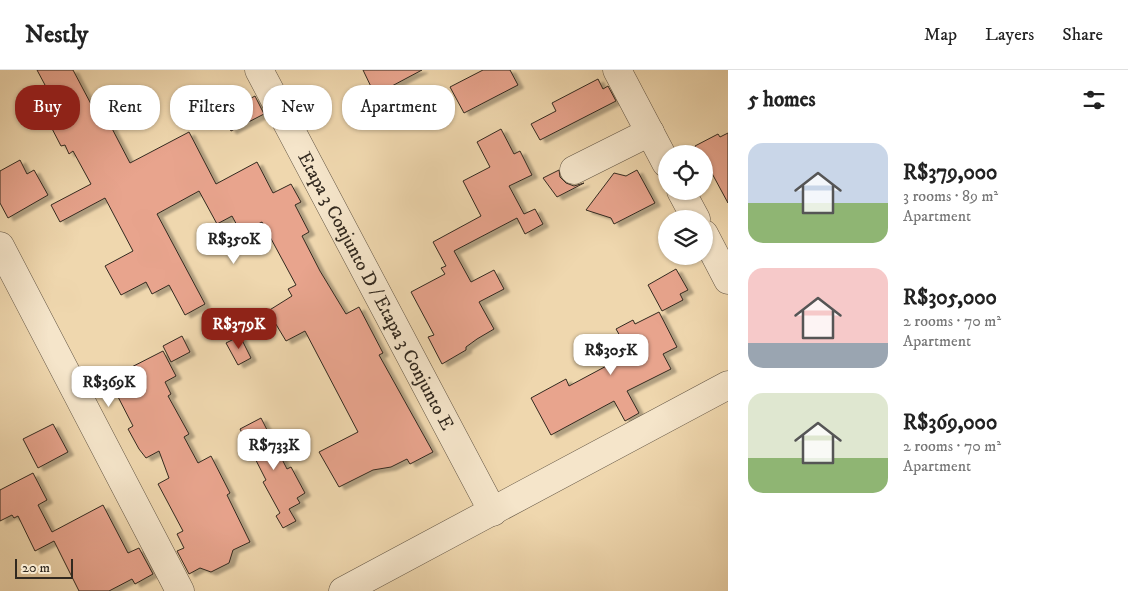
<!DOCTYPE html>
<meta charset="utf-8">
<style>
:root{--surface:#fff;--page:#f6f6f6;--text:#222;--muted:#767676;--line:#e0e0e0;--accent:#8f2418}
body{margin:0;font-family:"IM FELL DW Pica",serif;background:var(--page);color:var(--text);height:100vh;display:flex;flex-direction:column;font-size:19px;white-space:nowrap}
*{box-sizing:border-box;margin:0}
p{font-size:16px;color:var(--muted)}
.icon{flex:none;width:28px;height:28px;fill:none;stroke:currentColor;stroke-width:2;stroke-linecap:round;stroke-linejoin:round}
.map{position:relative;flex:1;overflow:hidden}
.details{display:flex;flex-direction:column;background:var(--surface);width:400px}
.details>*{flex:none}
.top-card{position:absolute;left:15px;top:15px;width:475px;height:45px;display:flex;gap:10px}
.controls{position:absolute;left:658px;top:75px;display:grid;gap:10px}
.controls a{display:grid;place-items:center;width:55px;height:55px;border-radius:50%;background:var(--surface);box-shadow:0 1px 4px #0004;font-size:25px}
.scale{position:absolute;left:15px;bottom:12px;width:58px;box-sizing:border-box;padding-left:5px;border:2px solid #32291f;border-top:0;font-size:14px;line-height:18px;white-space:nowrap;color:#32291f;-webkit-text-stroke:4px #f5e5ca;paint-order:stroke}
.price{position:absolute;translate:-50% -42px;padding:0 11px;border-radius:10px;background:#fff;color:#222;font-size:16px;line-height:32px;filter:drop-shadow(0 1px 2px #0008)}
.price::after{content:'';position:absolute;left:50%;top:30px;width:15px;height:11px;margin-left:-8px;background:inherit;clip-path:polygon(0 0,100% 0,50% 100%)}
.price.active{background:var(--accent);color:#fff}
ul{padding:0;list-style:none}
li{display:flex;align-items:center;gap:15px;height:125px;padding:0 20px}
li span{display:grid;place-items:center;flex:none;width:140px;height:100px;border-radius:15px;color:#555}
li>.icon{margin-inline-start:auto}
span .icon{width:60px;height:60px;fill:#fffc;stroke-width:1}
li b{font-size:21px}
h2{display:flex;justify-content:space-between;align-items:center;height:60px;padding:0 20px;font-size:21px}
.tag{padding:0 18px;border-radius:20px;background:var(--surface);box-shadow:0 1px 4px #0004;font-size:18px;line-height:45px}
.tag.active{background:var(--accent);color:#fff}
header{display:flex;align-items:center;gap:30px;box-sizing:border-box;height:70px;padding:0 25px;background:var(--surface);border-bottom:1px solid var(--line)}
header strong{font-size:24px}
nav{display:flex;gap:28px;margin-inline-start:auto;font-size:18px}
main{display:flex;flex:1;min-height:0}
.map>svg:first-child{display:block}
.building{fill:#e8a48d;stroke:#32291f;filter:url(#shadow)}
.lines{fill:none;stroke-linecap:round;stroke-linejoin:round}
.minor-casing{stroke:#615443;stroke-width:29}
.minor{stroke:#f5e5ca;stroke-width:28}
.labels{text-anchor:middle;dominant-baseline:central;stroke-width:5;stroke-linejoin:round;paint-order:stroke}
.street-label{font-size:19px;fill:#32291f;stroke:#f5e5ca}
</style>
<header>
<strong>Nestly</strong>
<nav><a>Map</a><a>Layers</a><a>Share</a></nav>
</header>
<main>
<div class="map">
<svg width="728" height="521" viewBox="0 0 728 521">
<defs>
<filter id="shadow"><feDropShadow dx="5.5" dy="3" stdDeviation="1" flood-color="#0004"/></filter>
</defs>
<rect width="100%" height="100%" fill="#efd7ae"/>
<filter id="stains"><feTurbulence type="fractalNoise" baseFrequency=".004" numOctaves="4"/><feColorMatrix values="0 0 0 0 .2 0 0 0 0 .09 0 0 0 0 .02 0 0 0 .5 -.17"/></filter>
<radialGradient id="worn" r=".72"><stop offset=".6" stop-color="#630" stop-opacity="0"/><stop offset="1" stop-color="#630" stop-opacity=".3"/></radialGradient>
<!-- building -->
<path class="building" d="M37,0H73L100,51L106,47L130,93L189,62L216,114L257,92L273,123L291,114L301,132L295,135L309,162L302,166L320,201L346,244L359,237L383,283L379,285L433,382L410,394L407,389L391,397L373,400L339,417L319,382L358,362L305,261L286,271L268,241L292,226L288,219L296,215L262,152L241,163L232,146L217,154L199,121L157,144L205,234L185,245L169,215L152,224L146,212L121,225L105,196L133,181L105,128L60,152L51,135L91,114L73,81L69,84L65,75L61,76L33,22L45,15Z
M363,0H422L375,25Z
M483,0H510L518,15L464,43L450,17Z
M598,9L603,19L608,16L616,31L540,70L531,54L556,41L552,33Z
M255,26L264,44L231,61L222,44Z
M501,59L514,84L520,81L532,105L509,116L524,144L535,139L543,154L525,164L517,148L454,181L471,212L494,200L504,219L479,232L494,259L477,269L466,277V280L442,294L428,267L434,265L411,222L445,204L441,198L446,196L433,172L481,146L463,111L490,97L477,72Z
M728,63V133L708,96L706,97L704,92V84H699L695,76L718,64L720,67Z
M20,90L27,104L34,100L48,125L8,148L0,133V101Z
M559,100L560,107L566,113L574,116L584,113L557,127L543,108Z
M637,100L655,133L614,154L611,148L586,140L614,103L626,106Z
M676,199L688,220L680,224L683,230L662,241L648,215Z
M659,242L677,277L663,284L671,299L627,321L639,343L625,351L614,331L551,365L531,328L566,309L569,316L612,293L609,286L617,283L610,271L620,266L616,259L633,250L635,254Z
M182,266L190,282L171,292L163,276Z
M240,266L251,288L238,295L226,273Z
M163,281L176,306L165,312L171,324L168,326L189,364L184,367L198,393L211,386L230,423L227,425L250,472L233,480L229,493L211,502L200,498L189,504L177,481L184,478L177,464L183,461L158,414L169,408L159,381L146,388L139,379L128,359L133,356L116,323L124,320L116,305Z
M261,348L287,399L291,397L305,423L297,428L300,433L289,439L296,451L283,458L276,446L280,443L263,412L266,410L240,359Z
M53,354L68,382L38,398L23,369Z
M33,403L47,430L38,435L52,462L103,435L128,483L139,478L153,504L135,514L132,509L109,521H79L54,471L35,481L18,446L14,448L12,445L0,451V420Z"/>
<g class="lines">
<defs>
<g id="minor">
<path id="s1" d="M259,0L493,442"/>
<path d="M617,0L666,93"/>
<path d="M574,100L650,62"/>
<path d="M681,121L696,149"/>
<path d="M704,164L728,210"/>
<path d="M0,176L180,521"/>
<path d="M343,521L728,315"/>
</g>
</defs>
<!-- minor casing -->
<use href="#minor" class="minor-casing"/>
<!-- minor -->
<use href="#minor" class="minor"/>
</g>
<g class="labels">
<!-- street labels -->
<g class="street-label">
<text stroke="none"><textPath href="#s1" startOffset="250">Etapa 3 Conjunto D / Etapa 3 Conjunto E</textPath></text>
</g>
</g>
<rect width="100%" height="100%" filter="url(#stains)"/>
<rect width="100%" height="100%" fill="url(#worn)"/>
</svg>
<div class="controls">
<a><svg class="icon" aria-label="locate" viewBox="0 0 24 24"><circle cx="12" cy="12" r="6"/><path d="M12 2v4M12 18v4M2 12h4M18 12h4"/></svg></a>
<a><svg class="icon" aria-label="layers" viewBox="0 0 24 24"><path d="M12 4l9 5-9 5-9-5zM3 14l9 5 9-5"/></svg></a>
</div>
<div class="scale">20 m</div>
<b class="price" style="left:234px;top:195px">R$350K</b>
<b class="price active" style="left:239px;top:280px">R$379K</b>
<b class="price" style="left:611px;top:306px">R$305K</b>
<b class="price" style="left:109px;top:338px">R$369K</b>
<b class="price" style="left:274px;top:401px">R$733K</b>
<div class="top-card">
<a class="tag active">Buy</a>
<a class="tag">Rent</a>
<a class="tag">Filters</a>
<a class="tag">New</a>
<a class="tag">Apartment</a>
</div>
</div>
<section class="details">
<h2>5 homes<svg class="icon" aria-label="filters" viewBox="0 0 24 24"><path d="M4 7h16M4 17h16"/><circle cx="9" cy="7" r="2"/><circle cx="15" cy="17" r="2"/></svg></h2>
<ul>
<li><span style="background:linear-gradient(#c9d6e8 60%,#8fb573 0)"><svg class="icon" aria-label="home" viewBox="0 0 24 24"><path d="M3 11l9-7 9 7M6 9v11h12V9"/></svg></span><div><b>R$379,000</b><p>3 rooms · 89 m²</p><p>Apartment</p></div></li>
<li><span style="background:linear-gradient(#f6c9c9 75%,#9aa5b1 0)"><svg class="icon" aria-label="home" viewBox="0 0 24 24"><path d="M3 11l9-7 9 7M6 9v11h12V9"/></svg></span><div><b>R$305,000</b><p>2 rooms · 70 m²</p><p>Apartment</p></div></li>
<li><span style="background:linear-gradient(#dfe7d0 65%,#8fb573 0)"><svg class="icon" aria-label="home" viewBox="0 0 24 24"><path d="M3 11l9-7 9 7M6 9v11h12V9"/></svg></span><div><b>R$369,000</b><p>2 rooms · 70 m²</p><p>Apartment</p></div></li>
</ul>
</section>
</main>
